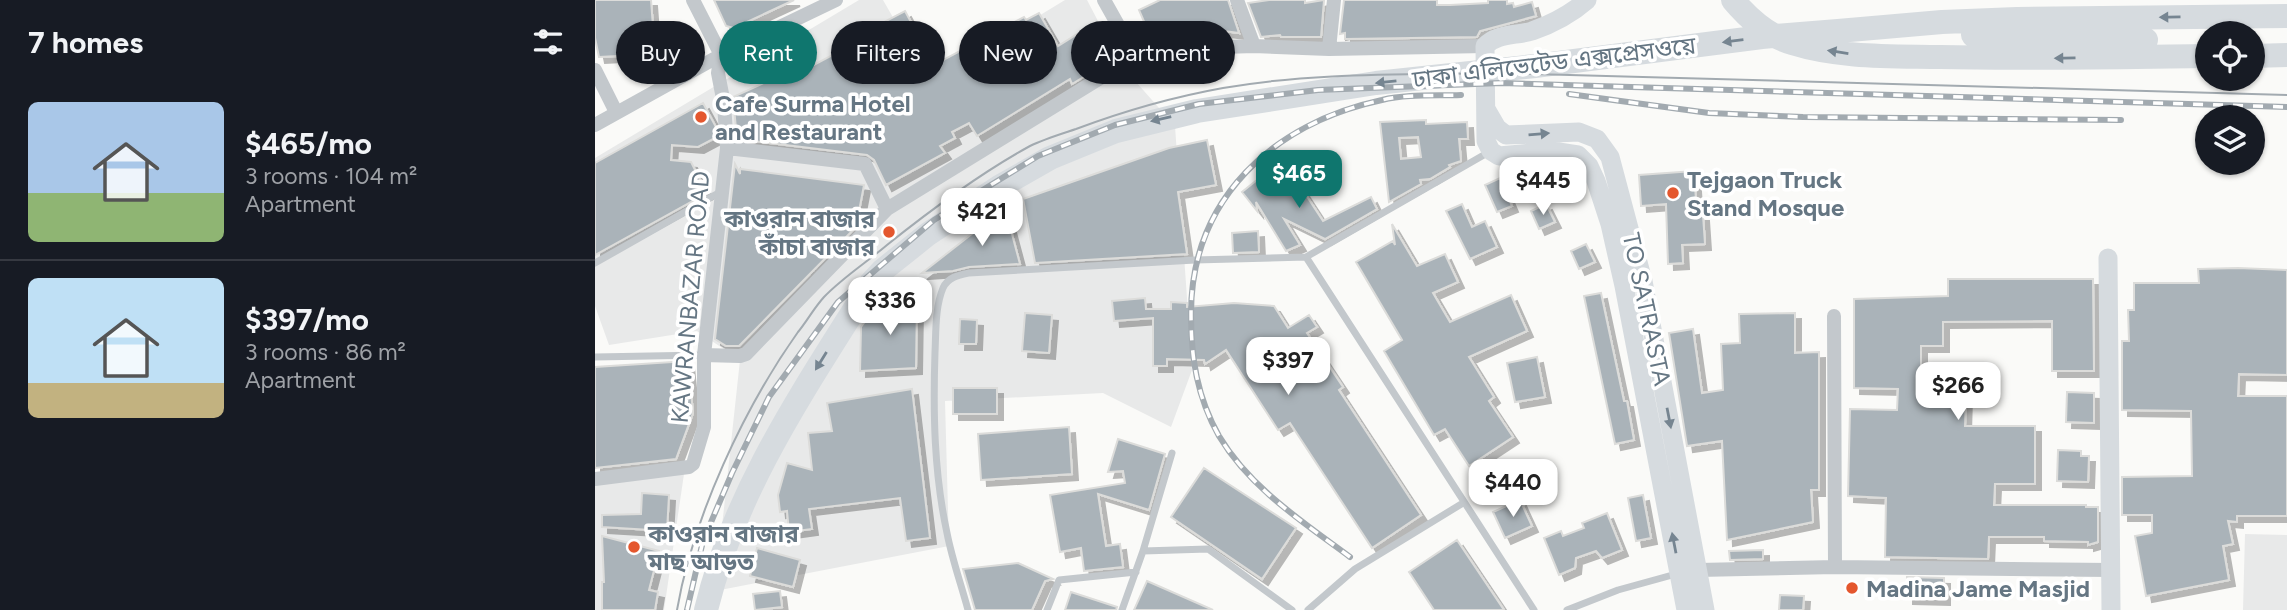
<!DOCTYPE html>
<meta charset="utf-8">
<style>
:root{--surface:#171b24;--page:#242831;--text:#f1f3f6;--muted:#9ea1a6;--line:#363941;--accent:#0f766e}
body{margin:0;font-family:Figtree,"Noto Sans Bengali",sans-serif;background:var(--page);color:var(--text);height:100vh;display:flex;flex-direction:column;font-size:26px;white-space:nowrap}
*{box-sizing:border-box;margin:0}
p{font-size:23px;color:var(--muted)}
.icon{flex:none;width:38px;height:38px;fill:none;stroke:currentColor;stroke-width:2;stroke-linecap:round;stroke-linejoin:round}
.map{position:relative;flex:1;overflow:hidden}
.details{display:flex;flex-direction:column;background:var(--surface);width:595px}
.details>*{flex:none}
.guide{position:absolute;left:21px;top:21px;width:665px;height:63px;display:flex;gap:14px}
.buttons{position:absolute;left:1600px;top:21px;display:grid;gap:14px}
.buttons a{display:grid;place-items:center;width:70px;height:70px;border-radius:50%;background:var(--surface);box-shadow:0 2px 5px #0004;font-size:35px}
.price{position:absolute;translate:-50% -60px;padding:0 16px;border-radius:14px;background:#fff;color:#222;font-size:23px;line-height:46px;filter:drop-shadow(0 2px 4px #0008)}
.price::after{content:'';position:absolute;left:50%;top:42px;width:21px;height:16px;margin-left:-10px;background:inherit;clip-path:polygon(0 0,100% 0,50% 100%)}
.price.selected{background:var(--accent);color:#fff}
ul{padding:0;list-style:none}
li{display:flex;align-items:center;gap:21px;height:175px;padding:0 28px}
li+li{border-top:2px solid var(--line)}
li span{display:grid;place-items:center;flex:none;width:196px;height:140px;border-radius:10px;color:#555}
li>.icon{margin-inline-start:auto}
span .icon{width:84px;height:84px;fill:#fffc;stroke-width:1}
li b{font-size:30px}
h2{display:flex;justify-content:space-between;align-items:center;height:84px;padding:0 28px;font-size:30px}
.pill{padding:0 24px;border-radius:32px;background:var(--surface);box-shadow:0 2px 5px #0004;font-size:24px;line-height:63px}
.pill.selected{background:var(--accent);color:#fff}
main{display:flex;flex:1;min-height:0}
.map>svg:first-child{display:block}
.built{fill:#e8e9e9}
.building{fill:#aab3b9;stroke:#dcdcda;stroke-width:2;fill-rule:evenodd;filter:url(#shadow)}
.lines{fill:none;stroke-linecap:round;stroke-linejoin:round}
.lane{stroke:#c3c8cc;stroke-width:7}
.street{stroke:#c3c8cc;stroke-width:14}
.secondary{stroke:#d6dbdf;stroke-width:19}
.highway{stroke:#d6dbdf;stroke-width:24}
.tram{stroke:#a2aab0;stroke-width:2}
.rail-casing{stroke:#a2aab0;stroke-width:6}
.rail{stroke:#fff;stroke-width:3.5;stroke-dasharray:10;stroke-linecap:butt}
.oneway{fill:#768591}
.poi-dot{fill:#e4572e;stroke:#fff;stroke-width:2.5}
.labels{text-anchor:middle;dominant-baseline:central;stroke-width:7;stroke-linejoin:round;paint-order:stroke}
.street-label{font-size:24px;fill:#657683;stroke:#fff}
.poi-label{font-size:24px;font-weight:bold;fill:#657683;stroke:#fff;text-anchor:start}
</style>
<main>
<section class="details">
<h2>7 homes<svg class="icon" aria-label="filters" viewBox="0 0 24 24"><path d="M4 7h16M4 17h16"/><circle cx="9" cy="7" r="2"/><circle cx="15" cy="17" r="2"/></svg></h2>
<ul>
<li><span style="background:linear-gradient(#a9c7e8 65%,#8fb573 0)"><svg class="icon" aria-label="home" viewBox="0 0 24 24"><path d="M3 11l9-7 9 7M6 9v11h12V9"/></svg></span><div><b>$465/mo</b><p>3 rooms · 104 m²</p><p>Apartment</p></div></li>
<li><span style="background:linear-gradient(#bfe0f5 75%,#c2b280 0)"><svg class="icon" aria-label="home" viewBox="0 0 24 24"><path d="M3 11l9-7 9 7M6 9v11h12V9"/></svg></span><div><b>$397/mo</b><p>3 rooms · 86 m²</p><p>Apartment</p></div></li>
</ul>
</section>
<div class="map">
<svg width="1692" height="610" viewBox="0 0 1692 610">
<defs>
<filter id="shadow"><feDropShadow dx="6" dy="6" stdDeviation="0" flood-color="#0004"/></filter>
</defs>
<rect width="100%" height="100%" fill="#fafaf8"/>
<!-- built -->
<path class="built" d="M264,0H288L335,82L470,0H492L526,65L580,126L597,370L576,427L508,393L350,401L354,546L120,591L145,360L102,331L14,345L0,306V158Z
M89,474L69,610H0V485Z
M1650,534L1692,535V610H1648Z"/>
<!-- building -->
<path class="building" d="M0,0H56L60,54L4,57L0,38Z
M119,0H199L139,28L131,26Z
M565,0H633L644,33L629,31L632,36H618V34L594,32V35L573,34L552,40L547,28L551,26L544,10Z
M674,0H710V3L729,0L726,37H686L685,35L666,37L653,3Z
M749,0H842V5H855L893,3V0H912V4L918,3L919,7L937,2L941,16L885,31L882,37L750,39V33L745,34Z
M310,11L339,65L429,17L431,20L444,13L463,46L495,26L516,60L477,84L475,79L382,136L374,123L357,132L360,138L345,146L350,153L291,185L279,160L272,155L142,139L138,97L217,61L219,65L292,26L289,22Z
M108,103L121,127L122,137L103,147L77,145L76,160L96,162L112,193L0,255V163Z
M831,120V124L872,122L873,139H864L866,161L854,165L855,167L835,179L825,180L826,184L794,202L785,122ZM823,137L826,157L806,159L804,138Z
M612,140L621,185L583,192L592,254L440,263L428,199L574,148Z
M140,164L145,174V169L269,185L261,227L144,346H131L120,339Z
M694,169L728,221L776,197L782,209L730,239L689,219L705,245L691,251L661,202L662,211L647,192L662,180L670,191Z
M1099,171L1102,215H1108L1110,244L1087,245L1088,263L1073,264L1071,204L1046,206L1044,175Z
M905,178L917,206L902,212L890,185Z
M867,204L877,227L890,221L902,247L875,259L851,211Z
M951,204L960,222L944,229L936,211Z
M410,208L425,264L374,267L358,271L327,273Z
M797,224L822,266L850,254L863,282L838,293L855,322L916,295L932,331L874,357L899,397L894,401L918,437L874,466L850,429L839,435L789,351L807,340L761,262L798,241L800,245Z
M663,231L664,252L638,253L637,233Z
M991,244L1000,262L984,269L976,251Z
M1643,268L1692,270V375L1644,374L1643,396H1692V516H1642V522L1633,521L1638,544L1628,546L1634,580L1551,596L1540,536L1557,533V515H1527V477L1597,476L1596,411L1527,410V341H1534L1533,310H1539V283H1604L1603,269Z
M1353,279H1498L1499,371H1457V321L1348,322V346H1326V392L1371,393L1370,426H1440V484H1400L1399,505H1491V507H1503V542L1493,545V542L1449,541V537H1394L1393,559L1290,557L1291,498L1253,496L1255,409L1302,410L1303,389L1259,388V299L1353,296Z
M1006,293L1029,401H1032L1039,440L1020,444L989,296Z
M550,298L551,309H576V302L592,303V307L639,303L679,306L693,328L714,315L722,327L712,333L748,387L744,390L826,515L777,548L695,423L683,430L631,350L610,364L609,360L572,359V366H558V318L519,321L517,301Z
M285,301L322,302L321,368L265,371L266,327Z
M430,313L457,315L454,353L427,351Z
M1200,313V353L1224,352V490H1216L1218,522L1132,540L1127,441L1092,446L1074,333L1098,329L1107,393L1128,390L1126,344L1145,343L1144,314Z
M365,319L382,320L381,344H364Z
M942,357L950,397L920,402L912,363Z
M93,361L98,413L81,459L0,468V367Z
M358,388H402V414H358Z
M317,389L335,538L311,541L305,498L214,509L217,529L194,532L192,511L185,512L183,495L192,463L217,470L213,433L237,431L232,403Z
M1472,392L1499,393V423L1471,422Z
M474,427L477,474L386,480L383,434Z
M523,439L570,454L554,510L503,494L511,546L525,544L528,567L489,571L486,548L465,552L455,495L530,483L528,471L513,472Z
M1463,450L1486,451V456H1494L1493,482L1462,481Z
M609,468L701,528L667,579L576,517Z
M47,493L74,495L72,531L7,527V515L46,514Z
M1048,495L1056,538L1041,541L1033,498Z
M925,500L937,526L910,538L898,512Z
M1012,513L1027,550L1007,558L1001,551L981,558L980,568L964,575L949,538L966,531L968,536L989,528L987,523Z
M7,536L64,551L54,590L63,592L60,610H7V582H9Z
M862,540L909,610H839L814,572Z
M162,548L205,560L198,587L155,576Z
M1168,550V559L1135,560L1134,551Z
M423,563L458,579L450,581L437,610H380L368,569Z
M1312,577L1349,578V599L1312,598Z
M552,581L618,610H539Z
M185,591L187,607L160,610L158,594Z
M476,592L522,607L521,610H470Z
M1185,595L1209,596L1208,610H1184Z"/>
<g class="lines">
<!-- lane -->
<path class="lane" d="M711,257L939,610
M0,263L127,191
M0,357L109,355
M548,551L613,549L697,610
M373,610C366,584 357,559 352,533C339,473 338,413 340,352C341,332 340,307 348,288C353,277 364,275 374,273L600,260L711,257L894,152
M452,610L464,580L541,572
M527,610L548,551L577,453
M713,610L760,569L868,503
M972,610L1023,590L1081,574"/>
<!-- street -->
<path class="street" d="M509,0L537,50
M642,0L659,46
M734,49L739,0
M537,50L659,46L734,49L890,46
M0,70L21,112
M0,125L126,55L241,0
M132,148L270,164L292,209
M1239,316L1240,567
M109,355L145,356L151,354L292,209L528,64L536,57L537,50
M0,479L94,467L98,464L109,427V355L132,148L129,104L123,73L126,55L98,0
M1103,570L1240,567L1516,570"/>
<!-- secondary -->
<path class="secondary" d="M992,0C976,14 957,24 937,31C921,36 902,33 890,46L891,141L896,151L904,156L957,151L983,155L994,166L1001,181L1015,224L1029,286L1091,610
M891,109L902,128L911,135L984,132L1002,139L1015,157L1048,281L1110,610
M1513,258L1516,610"/>
<!-- highway -->
<path class="highway" d="M1138,0C1154,19 1173,36 1197,43C1245,58 1296,56 1345,57C1434,59 1523,57 1612,56
M1378,35L1453,39L1551,40
M1657,56L1692,55
M111,610C140,489 211,387 276,283L288,270L333,234L404,187L455,158L521,131L602,111L781,83L940,66L1167,37L1243,31L1347,22L1422,19L1692,16"/>
<!-- tram -->
<path class="tram" d="M82,610C98,517 149,408 203,332C212,321 219,308 229,297C247,278 272,262 292,245C337,209 384,174 435,146C449,139 466,134 481,129C529,111 578,97 628,88C719,72 813,75 905,73L1692,95"/>
<defs>
<path id="rail" d="M974,94L1114,113L1208,117L1526,120
M755,557C708,522 655,488 624,436C602,397 596,358 596,314C596,198 679,123 787,100C812,94 840,96 866,95
M92,610L108,541L137,473L174,397L243,302L339,220L443,156L520,125L604,104L723,90L906,83L1692,107"/>
</defs>
<!-- rail casing -->
<use href="#rail" class="rail-casing"/>
<!-- rail -->
<use href="#rail" class="rail"/>
</g>
<!-- one-way arrows -->
<defs><path id="oneway-solid" d="M-6-.8H1V-3.2L6.5 0L1 3.2V.8H-6Z" transform="scale(1.75)"/></defs>
<g class="oneway">
<use href="#oneway-solid" transform="translate(1575 17) rotate(179)"/>
<use href="#oneway-solid" transform="translate(1138 41) rotate(173)"/>
<use href="#oneway-solid" transform="translate(1243 52) rotate(-171)"/>
<use href="#oneway-solid" transform="translate(1470 58) rotate(179)"/>
<use href="#oneway-solid" transform="translate(791 82) rotate(174)"/>
<use href="#oneway-solid" transform="translate(566 119) rotate(167)"/>
<use href="#oneway-solid" transform="translate(944 134) rotate(-5)"/>
<use href="#oneway-solid" transform="translate(226 361) rotate(122)"/>
<use href="#oneway-solid" transform="translate(1074 418) rotate(79)"/>
<use href="#oneway-solid" transform="translate(1079 543) rotate(-101)"/>
</g>
<!-- markers -->
<g class="poi-dot">
<circle cx="106" cy="117" r="7"/>
<circle cx="1078" cy="193" r="7"/>
<circle cx="294" cy="232" r="7"/>
<circle cx="39" cy="547" r="7"/>
<circle cx="1257" cy="588" r="7"/>
</g>
<g class="labels">
<!-- street labels -->
<g class="street-label">
<text transform="translate(959 62) rotate(-7)">ঢাকা এলিভেটেড এক্সপ্রেসওয়ে</text>
<text transform="translate(95 297) rotate(-85)">KAWRANBAZAR ROAD</text>
<text transform="translate(1052 309) rotate(78)">TO SATRASTA</text>
</g>
<!-- poi labels -->
<g class="poi-label">
<text x="120" y="103">Cafe Surma Hotel<tspan x="120" dy="28">and Restaurant</tspan></text>
<text x="1092" y="179">Tejgaon Truck<tspan x="1092" dy="28">Stand Mosque</tspan></text>
<text x="280" y="218" text-anchor="end">কাওরান বাজার<tspan x="280" dy="28">কাঁচা বাজার</tspan></text>
<text x="53" y="533">কাওরান বাজার<tspan x="53" dy="28">মাছ আড়ত</tspan></text>
<text x="1271" y="588">Madina Jame Masjid</text>
</g>
</g>
</svg>
<div class="buttons">
<a><svg class="icon" aria-label="locate" viewBox="0 0 24 24"><circle cx="12" cy="12" r="6"/><path d="M12 2v4M12 18v4M2 12h4M18 12h4"/></svg></a>
<a><svg class="icon" aria-label="layers" viewBox="0 0 24 24"><path d="M12 4l9 5-9 5-9-5zM3 14l9 5 9-5"/></svg></a>
</div>
<b class="price selected" style="left:704px;top:210px">$465</b>
<b class="price" style="left:948px;top:217px">$445</b>
<b class="price" style="left:387px;top:248px">$421</b>
<b class="price" style="left:295px;top:337px">$336</b>
<b class="price" style="left:693px;top:397px">$397</b>
<b class="price" style="left:1363px;top:422px">$266</b>
<b class="price" style="left:918px;top:519px">$440</b>
<div class="guide">
<a class="pill">Buy</a>
<a class="pill selected">Rent</a>
<a class="pill">Filters</a>
<a class="pill">New</a>
<a class="pill">Apartment</a>
</div>
</div>
</main>
